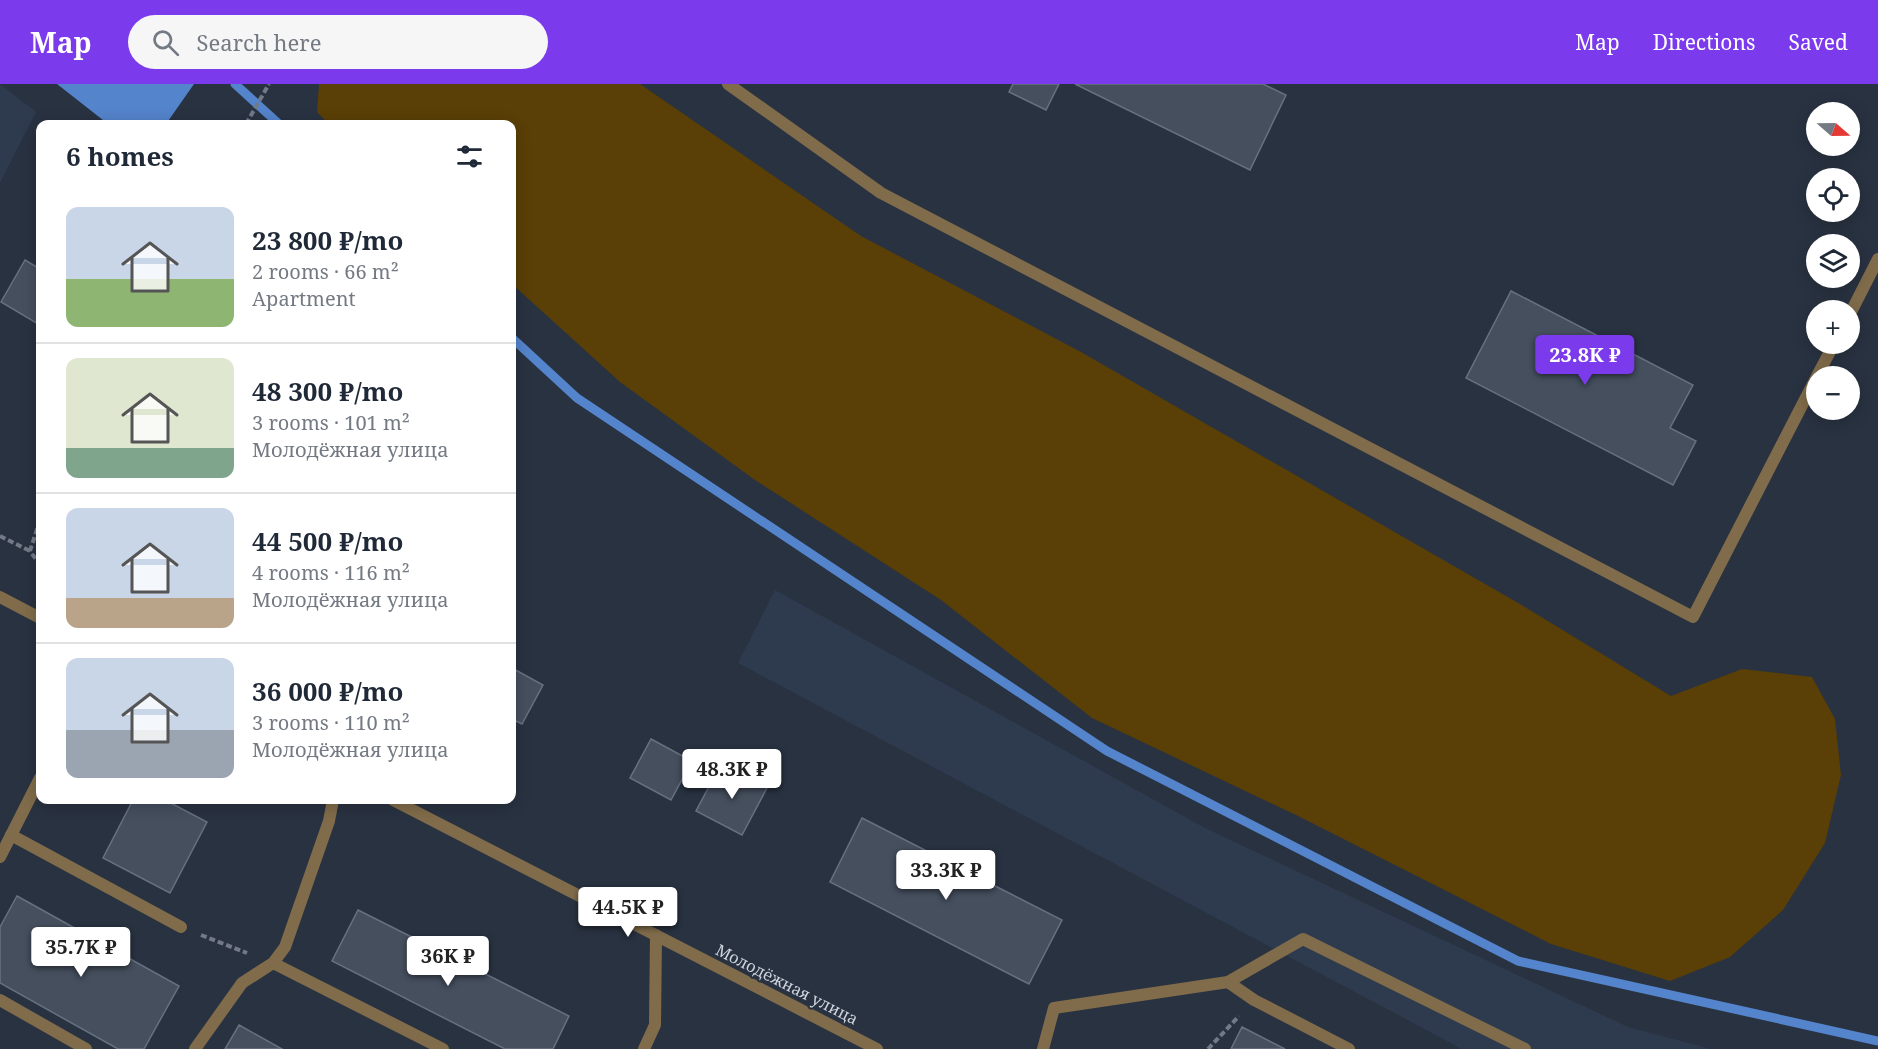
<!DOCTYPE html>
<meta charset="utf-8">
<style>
:root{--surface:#fff;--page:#f6f6f7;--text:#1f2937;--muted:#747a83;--line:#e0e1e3;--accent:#7c3aed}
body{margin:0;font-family:"Noto Serif",serif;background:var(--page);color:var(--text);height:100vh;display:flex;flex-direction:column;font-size:22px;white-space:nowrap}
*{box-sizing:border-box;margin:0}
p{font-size:20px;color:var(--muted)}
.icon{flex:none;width:33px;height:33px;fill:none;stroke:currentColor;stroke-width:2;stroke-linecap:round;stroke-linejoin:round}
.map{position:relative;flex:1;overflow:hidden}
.drawer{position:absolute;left:36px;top:36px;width:480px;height:684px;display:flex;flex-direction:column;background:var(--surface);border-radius:12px;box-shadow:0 3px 15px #0003}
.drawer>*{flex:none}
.needle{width:39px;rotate:110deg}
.buttons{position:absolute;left:1806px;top:18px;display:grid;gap:12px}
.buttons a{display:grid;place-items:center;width:54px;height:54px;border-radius:50%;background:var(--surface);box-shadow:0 3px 15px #0003;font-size:30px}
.price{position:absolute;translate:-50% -51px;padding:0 14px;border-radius:6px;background:#fff;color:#222;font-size:20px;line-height:39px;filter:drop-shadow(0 2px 3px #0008)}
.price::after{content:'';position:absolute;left:50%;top:36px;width:18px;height:14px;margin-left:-9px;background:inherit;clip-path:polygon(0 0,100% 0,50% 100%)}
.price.selected{background:var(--accent);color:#fff}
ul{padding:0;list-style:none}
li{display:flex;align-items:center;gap:18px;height:150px;padding:0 30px}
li+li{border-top:2px solid var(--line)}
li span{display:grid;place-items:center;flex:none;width:168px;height:120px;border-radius:12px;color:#555}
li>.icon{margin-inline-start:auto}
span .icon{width:72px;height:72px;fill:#fffc;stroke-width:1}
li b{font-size:26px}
h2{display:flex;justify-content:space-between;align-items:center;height:72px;padding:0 30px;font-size:26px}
header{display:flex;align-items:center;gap:36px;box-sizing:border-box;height:84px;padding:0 30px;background:var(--accent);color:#fff}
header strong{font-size:28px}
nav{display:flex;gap:33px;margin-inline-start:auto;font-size:21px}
.search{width:420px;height:54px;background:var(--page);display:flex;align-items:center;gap:15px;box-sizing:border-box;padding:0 21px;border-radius:33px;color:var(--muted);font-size:22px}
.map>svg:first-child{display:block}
.built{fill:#2e3b4f}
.green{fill:#5a3f06}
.water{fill:#5484cc}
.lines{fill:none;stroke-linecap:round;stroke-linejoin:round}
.stream{stroke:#5484cc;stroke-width:9}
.building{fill:#454f5e;stroke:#667182;stroke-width:1.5}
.path{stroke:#737a87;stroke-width:4;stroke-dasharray:6 3;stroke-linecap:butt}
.lane{stroke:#806c4a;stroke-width:12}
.street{stroke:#806c4a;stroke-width:12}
.labels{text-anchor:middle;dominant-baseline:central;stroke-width:4.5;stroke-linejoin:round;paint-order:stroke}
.street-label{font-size:16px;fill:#ced4dd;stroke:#293241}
</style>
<header>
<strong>Map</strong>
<div class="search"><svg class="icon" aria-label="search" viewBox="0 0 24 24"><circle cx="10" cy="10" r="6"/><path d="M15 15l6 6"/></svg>Search here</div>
<nav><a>Map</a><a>Directions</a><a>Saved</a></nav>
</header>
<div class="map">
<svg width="1878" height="965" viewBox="0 0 1878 965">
<rect width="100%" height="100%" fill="#293241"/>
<!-- built -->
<path class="built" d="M0,0L36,28L0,99Z
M775,506L1205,744L1628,943L1711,965H1462L738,579Z"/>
<!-- green -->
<path class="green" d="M319,0H640L861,152L1081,268L1520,520L1671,612L1742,585L1812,593L1835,635L1841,691L1825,759L1783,826L1730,873L1670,897L1551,860L1298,732L1092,634L941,516L755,396L620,298L512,200V40H329L317,28Z"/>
<!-- water -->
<path class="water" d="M57,0H194L166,40H108Z"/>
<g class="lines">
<!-- stream -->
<path class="stream" d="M235,0L279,40
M512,254L577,314L1107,667L1518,877L1878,957"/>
</g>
<!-- building -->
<path class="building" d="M1013,0H1059L1046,26L1009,8Z
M1075,0H1263L1286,11L1250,86Z
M25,176L40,185V235L38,240L1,218Z
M1511,207L1693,301L1670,344L1696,357L1673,401L1466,294Z
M512,584L543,601L522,640L512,635Z
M651,655L692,677L671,716L630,694Z
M721,680L767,704L742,751L696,727Z
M133,716H165L207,738L170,809L103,774Z
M862,734L1062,836L1029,900L830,798Z
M17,812L179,902L144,965H118L0,899V843Z
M358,826L569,932L553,965H505L332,877Z
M239,941L282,965H225Z
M1242,943L1285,965H1231Z"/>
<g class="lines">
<!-- path -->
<path class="path" d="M246,40L269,0
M40,436L30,467L40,481
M0,452L30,467
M201,851L247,869
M1208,965L1239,932"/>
<!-- lane -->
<path class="lane" d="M728,0L881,109L1693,533L1816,294
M1850,230L1878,175
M1817,292L1834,260
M11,751L181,843
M273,879L443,965
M0,916L86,965
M195,965L242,899L273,879L285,863L329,737L333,716
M644,965L655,941L656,851
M1043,965L1054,924L1228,898
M1349,965L1254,916L1228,898L1303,855L1525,965"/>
<!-- street -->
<path class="street" d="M0,513L40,534
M393,716L877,965
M0,773L40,694"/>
</g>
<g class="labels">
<!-- street labels -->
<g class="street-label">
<text transform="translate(787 900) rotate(27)">Молодёжная улица</text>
</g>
</g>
</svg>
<div class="buttons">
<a><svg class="needle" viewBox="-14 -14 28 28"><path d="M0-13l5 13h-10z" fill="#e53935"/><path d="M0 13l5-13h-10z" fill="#747a83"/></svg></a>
<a><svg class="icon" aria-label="locate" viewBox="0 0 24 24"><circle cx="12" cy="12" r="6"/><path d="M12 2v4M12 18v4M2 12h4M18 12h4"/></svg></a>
<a><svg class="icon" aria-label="layers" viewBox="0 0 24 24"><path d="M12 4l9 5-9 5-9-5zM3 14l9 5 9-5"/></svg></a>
<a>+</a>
<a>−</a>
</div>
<b class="price selected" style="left:1585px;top:302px">23.8K ₽</b>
<b class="price" style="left:732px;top:716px">48.3K ₽</b>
<b class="price" style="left:946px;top:817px">33.3K ₽</b>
<b class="price" style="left:628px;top:854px">44.5K ₽</b>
<b class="price" style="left:81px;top:894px">35.7K ₽</b>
<b class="price" style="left:448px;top:903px">36K ₽</b>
<section class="drawer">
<h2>6 homes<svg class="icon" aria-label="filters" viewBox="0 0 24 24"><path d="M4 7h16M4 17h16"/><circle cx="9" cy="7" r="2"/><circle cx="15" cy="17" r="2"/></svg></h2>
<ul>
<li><span style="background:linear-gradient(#c9d6e8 60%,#8fb573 0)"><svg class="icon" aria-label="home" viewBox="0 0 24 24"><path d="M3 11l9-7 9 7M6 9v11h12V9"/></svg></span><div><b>23 800 ₽/mo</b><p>2 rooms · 66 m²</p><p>Apartment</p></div></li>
<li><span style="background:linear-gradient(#dfe7d0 75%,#7fa58c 0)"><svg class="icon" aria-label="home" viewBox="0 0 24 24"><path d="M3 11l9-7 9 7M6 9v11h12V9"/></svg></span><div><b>48 300 ₽/mo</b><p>3 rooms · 101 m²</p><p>Молодёжная улица</p></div></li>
<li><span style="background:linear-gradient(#c9d6e8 75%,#b9a48a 0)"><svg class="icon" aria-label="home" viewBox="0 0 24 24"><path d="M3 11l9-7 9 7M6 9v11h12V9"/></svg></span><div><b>44 500 ₽/mo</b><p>4 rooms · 116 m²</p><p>Молодёжная улица</p></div></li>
<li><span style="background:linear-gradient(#c9d6e8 60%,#9aa5b1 0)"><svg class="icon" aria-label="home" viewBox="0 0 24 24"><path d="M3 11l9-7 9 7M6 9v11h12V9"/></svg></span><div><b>36 000 ₽/mo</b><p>3 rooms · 110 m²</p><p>Молодёжная улица</p></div></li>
</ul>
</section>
</div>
